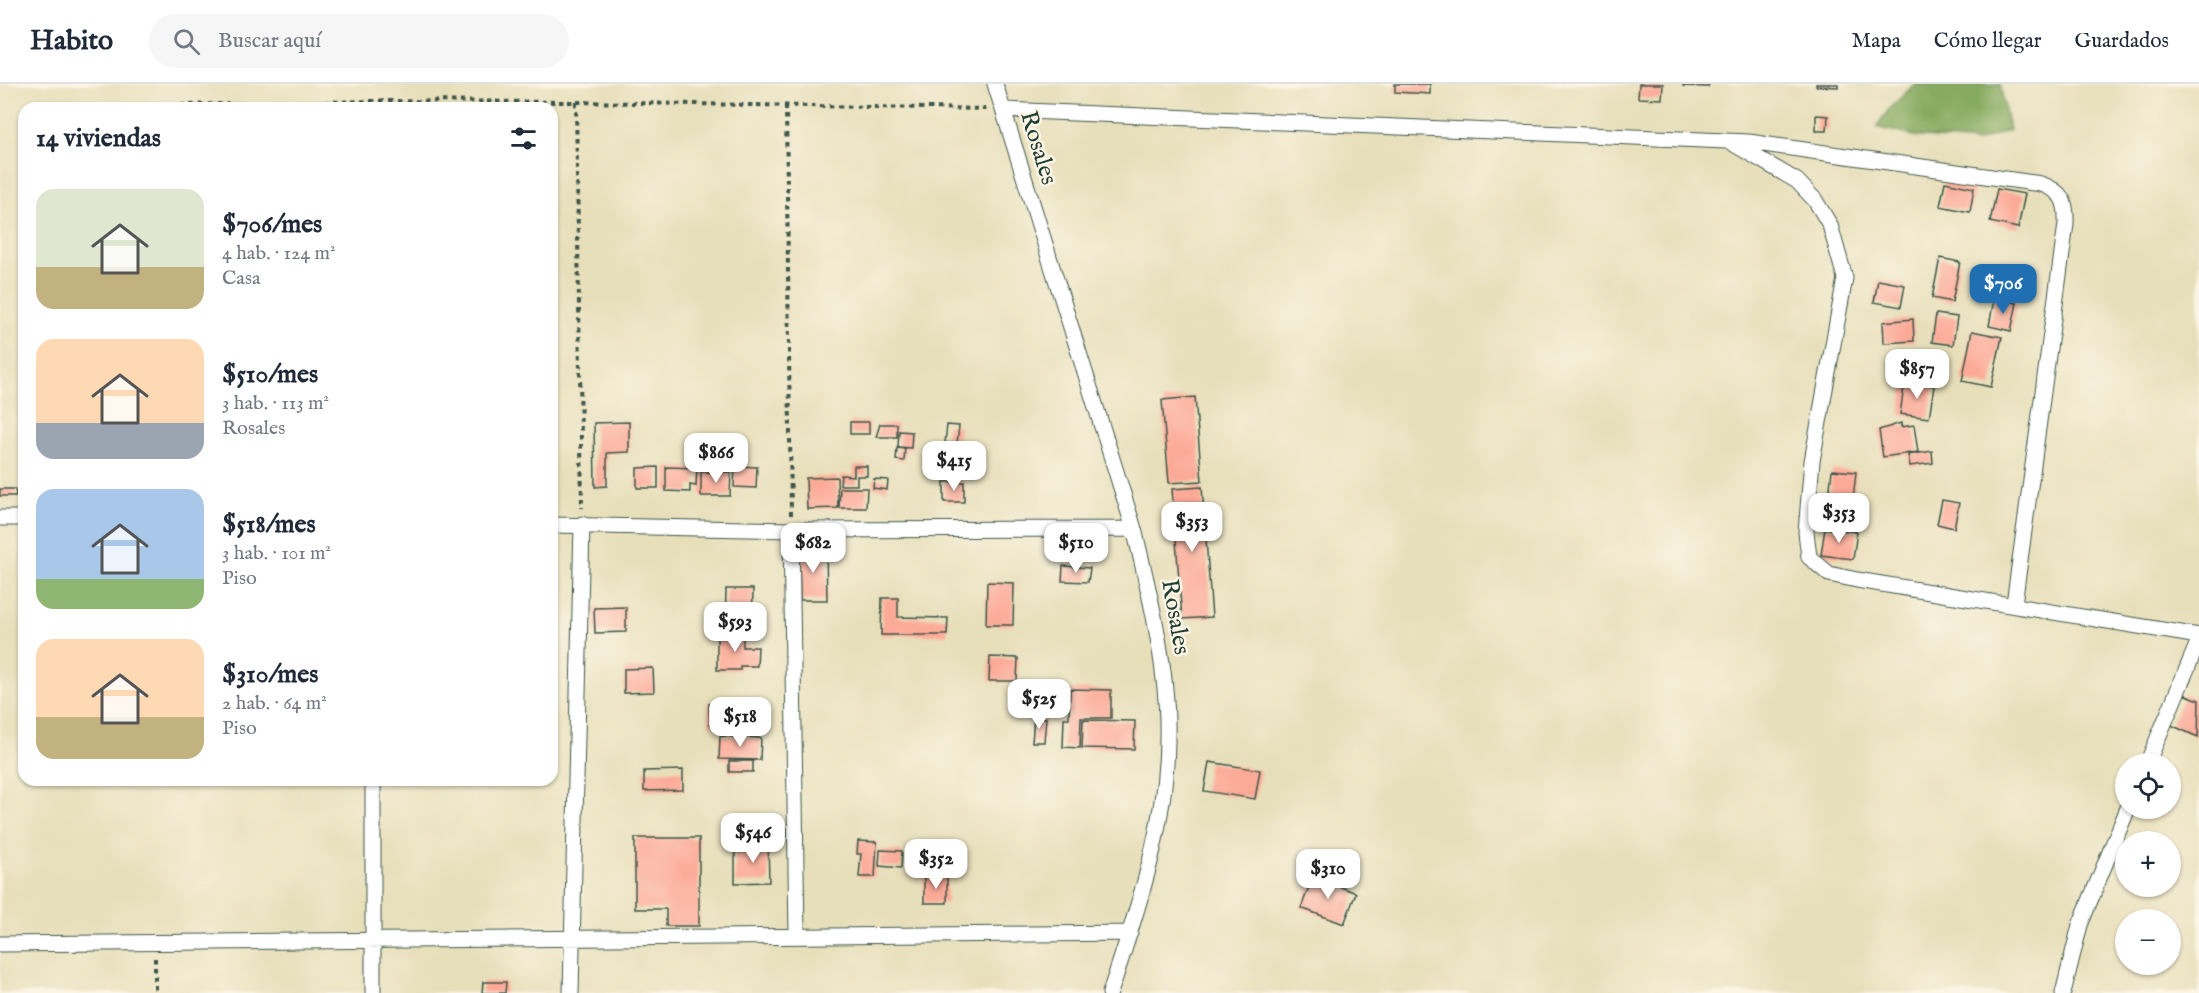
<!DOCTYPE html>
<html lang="es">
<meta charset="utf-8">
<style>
:root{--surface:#fff;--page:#f6f6f7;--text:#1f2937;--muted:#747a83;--line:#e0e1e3;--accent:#1f6fb2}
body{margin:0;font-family:"IM FELL English",serif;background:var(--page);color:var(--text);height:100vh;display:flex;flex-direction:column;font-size:22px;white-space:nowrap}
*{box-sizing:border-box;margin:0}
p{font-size:20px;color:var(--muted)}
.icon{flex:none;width:33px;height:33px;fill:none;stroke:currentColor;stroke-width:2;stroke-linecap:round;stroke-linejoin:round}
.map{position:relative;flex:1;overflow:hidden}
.panel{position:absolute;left:18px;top:18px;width:540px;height:684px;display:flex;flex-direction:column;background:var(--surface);border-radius:18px;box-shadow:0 2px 4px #0004}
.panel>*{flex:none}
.controls{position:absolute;left:2115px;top:669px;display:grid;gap:12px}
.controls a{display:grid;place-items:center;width:66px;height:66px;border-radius:50%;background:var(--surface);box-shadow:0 2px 4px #0004;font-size:30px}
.price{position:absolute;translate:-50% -51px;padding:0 14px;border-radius:12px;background:#fff;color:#222;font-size:20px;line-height:39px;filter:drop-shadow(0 2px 3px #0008)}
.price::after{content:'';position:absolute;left:50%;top:36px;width:18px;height:14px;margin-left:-9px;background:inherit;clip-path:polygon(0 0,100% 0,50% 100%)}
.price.current{background:var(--accent);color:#fff}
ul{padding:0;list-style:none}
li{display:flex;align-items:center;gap:18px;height:150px;padding:0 18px}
li span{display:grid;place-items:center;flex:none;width:168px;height:120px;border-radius:18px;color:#555}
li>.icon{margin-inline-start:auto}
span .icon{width:72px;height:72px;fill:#fffc;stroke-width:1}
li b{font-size:26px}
h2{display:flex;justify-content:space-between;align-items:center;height:72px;padding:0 18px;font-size:26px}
header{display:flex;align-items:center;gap:36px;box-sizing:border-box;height:84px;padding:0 30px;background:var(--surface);border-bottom:2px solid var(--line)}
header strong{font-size:28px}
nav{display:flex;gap:33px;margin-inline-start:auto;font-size:21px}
.search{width:420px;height:54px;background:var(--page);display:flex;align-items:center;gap:15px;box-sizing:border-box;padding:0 21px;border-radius:33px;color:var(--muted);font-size:22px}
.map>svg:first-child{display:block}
.forest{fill:#86aa5e;stroke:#527449;stroke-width:1.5}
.building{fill:#fcaa98}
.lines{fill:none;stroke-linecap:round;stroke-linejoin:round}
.street-casing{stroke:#3d5548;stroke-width:17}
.path{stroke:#3d5548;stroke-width:4;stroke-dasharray:4.5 4.5;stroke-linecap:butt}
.street{stroke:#fff;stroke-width:15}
.labels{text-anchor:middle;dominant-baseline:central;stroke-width:5;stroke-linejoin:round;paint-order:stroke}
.street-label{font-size:24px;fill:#1f3d34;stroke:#fcf5e5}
</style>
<header>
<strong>Habito</strong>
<div class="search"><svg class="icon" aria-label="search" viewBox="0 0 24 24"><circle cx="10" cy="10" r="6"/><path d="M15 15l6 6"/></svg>Buscar aquí</div>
<nav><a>Mapa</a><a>Cómo llegar</a><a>Guardados</a></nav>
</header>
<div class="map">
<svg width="2199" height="909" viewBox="0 0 2199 909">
<rect width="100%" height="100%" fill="#fcf5e5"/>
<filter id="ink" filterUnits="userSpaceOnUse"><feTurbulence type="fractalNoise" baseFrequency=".0167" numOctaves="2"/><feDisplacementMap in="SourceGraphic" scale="12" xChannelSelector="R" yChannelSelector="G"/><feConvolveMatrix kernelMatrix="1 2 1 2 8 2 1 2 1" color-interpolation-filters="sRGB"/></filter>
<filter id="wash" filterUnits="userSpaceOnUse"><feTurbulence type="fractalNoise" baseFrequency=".008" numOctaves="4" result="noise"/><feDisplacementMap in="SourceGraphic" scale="24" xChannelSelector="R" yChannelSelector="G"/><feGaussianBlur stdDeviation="1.35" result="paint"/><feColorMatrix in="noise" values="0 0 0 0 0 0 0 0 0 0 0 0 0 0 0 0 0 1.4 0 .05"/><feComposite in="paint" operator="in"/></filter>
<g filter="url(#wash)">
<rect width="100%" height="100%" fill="#e7dfba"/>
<!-- forest -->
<path class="forest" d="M1915,0H2000L2009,46L1976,58L1914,52L1876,43L1890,24Z"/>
<g id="blocks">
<!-- building -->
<path class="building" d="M1395,0H1430V10L1395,8Z
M1639,0H1663L1662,15L1638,14Z
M1683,0H1709L1708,3L1683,2Z
M1816,0H1838V3L1816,2Z
M1816,31L1828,32L1827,47H1816Z
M1945,98L1974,104L1970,128L1940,122Z
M1997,105L2025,110L2018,144L1990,138Z
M1940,174L1960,178L1952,218L1932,214Z
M1878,196L1905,201L1901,223L1874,218Z
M1994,215L2017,219L2011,247L1989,242Z
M1936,230L1957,233L1953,261L1932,258Z
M1913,235L1914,257L1884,259L1883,238Z
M1972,247L2002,253L1991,303L1962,297Z
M22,297H24V321H22Z
M1905,297L1934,302L1929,334L1900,330Z
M1195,313L1202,397L1169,399L1162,316Z
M629,338V368L607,369V402L595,403L594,339Z
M850,338H869V350H850Z
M1901,339V343L1914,341L1918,368L1883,373L1879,346Z
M880,340H897V353H876Z
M947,341L959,342L957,360L945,359Z
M899,347L912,348L911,364L898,363Z
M897,364L905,365L904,377L896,376Z
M1932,367L1933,379L1910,382L1908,371Z
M735,382L757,383L756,404L734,403Z
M854,382H867V392H857V401H840L841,391L854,392Z
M658,383V404H637V384Z
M666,383L697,384L696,402L690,401V408L666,407Z
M1832,386L1856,388L1851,433L1827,431Z
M701,388H731L730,412H701Z
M837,393L838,424L807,425L806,394Z
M874,395L888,396L887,406L873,404Z
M944,398H964V418H944Z
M1202,403L1212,533L1182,535L1172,405Z
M840,404H867L866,424H839Z
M0,405H15L16,412H0Z
M1942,416L1959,419L1954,444L1937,440Z
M1825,444L1857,448L1853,475L1821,471Z
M826,464L827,516H800L799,465Z
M1063,482L1090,484L1088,498L1062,497Z
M987,498L1014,499L1013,541H986Z
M726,505H753L752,549H725Z
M882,514H898V533L948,534L947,551H881Z
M626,523V548L595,549L594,524Z
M717,551H743V563H758L757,582H740V586H717Z
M990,573L1018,574L1017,597H989Z
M653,584L654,608L624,609V585Z
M1070,605L1111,606V634H1081L1080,664L1063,663L1064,634H1069Z
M2184,610L2199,616L2198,653L2171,641Z
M747,619V640L710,641L709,620Z
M1034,633L1046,634L1044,658H1032Z
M1083,636L1135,637L1134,665L1082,664Z
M720,652L761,654L760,676L719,675Z
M729,677H753V688H729Z
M1209,678L1260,686L1255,715L1204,707Z
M683,686V706L644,707V687Z
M635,754H699V842H666V825H635Z
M768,755L769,798L735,799V768H751V756Z
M858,757L877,758L875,793H859L861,770H857Z
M880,766L902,767L901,784L879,782Z
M924,792H947V819H924Z
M1313,792L1356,809L1344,840L1301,824Z
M483,898H506L505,909H482Z"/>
</g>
</g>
<g filter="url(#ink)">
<use href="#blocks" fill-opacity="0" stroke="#3d5548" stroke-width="1.5"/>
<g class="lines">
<defs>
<path id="street" d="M995,0L1134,445C1150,510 1169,589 1167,656C1166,744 1137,827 1110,909
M1003,26L1749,58L2041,100C2062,107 2067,117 2066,140L2014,520
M1734,60L1797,97L1815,116L1830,141L1845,194L1812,377L1806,448L1809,473L1829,490L1857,496L2199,552
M0,434H24
M552,441L791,446L1134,445
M791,446L797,852
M2147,680L2199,556
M373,696V909
M0,860L1130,849
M571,909L582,440
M2063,909L2080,841L2128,724"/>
</defs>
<!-- street casing -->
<use href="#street" class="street-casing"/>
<!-- path -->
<path class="path" d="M576,18L582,424
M127,22L374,17L576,18L987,25
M786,22L791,431
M155,874V909"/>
<!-- street -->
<use href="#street" class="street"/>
</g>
</g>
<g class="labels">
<!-- street labels -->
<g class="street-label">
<text transform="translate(1038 64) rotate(73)">Rosales</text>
<text transform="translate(1175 533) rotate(80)">Rosales</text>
</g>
</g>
</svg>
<div class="controls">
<a><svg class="icon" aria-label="locate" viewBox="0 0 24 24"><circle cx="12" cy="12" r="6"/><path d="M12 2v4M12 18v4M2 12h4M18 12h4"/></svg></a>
<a>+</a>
<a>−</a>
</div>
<b class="price current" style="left:2003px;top:231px">$706</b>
<b class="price" style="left:1917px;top:316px">$857</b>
<b class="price" style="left:716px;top:400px">$866</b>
<b class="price" style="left:954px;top:408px">$415</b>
<b class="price" style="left:1839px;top:460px">$353</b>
<b class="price" style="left:1192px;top:469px">$353</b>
<b class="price" style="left:813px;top:490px">$682</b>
<b class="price" style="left:1076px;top:490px">$510</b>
<b class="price" style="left:735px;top:569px">$593</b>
<b class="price" style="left:1039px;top:646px">$525</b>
<b class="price" style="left:740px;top:664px">$518</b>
<b class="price" style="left:753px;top:780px">$546</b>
<b class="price" style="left:936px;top:806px">$352</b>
<b class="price" style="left:1328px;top:816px">$310</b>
<section class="panel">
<h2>14 viviendas<svg class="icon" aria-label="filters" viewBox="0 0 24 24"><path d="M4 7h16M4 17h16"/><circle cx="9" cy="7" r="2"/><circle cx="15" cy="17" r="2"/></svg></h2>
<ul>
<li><span style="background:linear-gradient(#dfe7d0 65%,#c2b280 0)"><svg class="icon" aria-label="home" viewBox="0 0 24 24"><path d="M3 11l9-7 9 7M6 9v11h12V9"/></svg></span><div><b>$706/mes</b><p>4 hab. · 124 m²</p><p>Casa</p></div></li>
<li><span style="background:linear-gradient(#ffd9b3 70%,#9aa5b1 0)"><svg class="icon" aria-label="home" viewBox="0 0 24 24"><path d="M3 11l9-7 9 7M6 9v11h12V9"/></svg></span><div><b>$510/mes</b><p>3 hab. · 113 m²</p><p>Rosales</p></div></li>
<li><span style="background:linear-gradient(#a9c7e8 75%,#8fb573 0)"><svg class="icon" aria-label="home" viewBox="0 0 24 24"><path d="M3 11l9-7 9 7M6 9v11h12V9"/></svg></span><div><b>$518/mes</b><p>3 hab. · 101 m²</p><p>Piso</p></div></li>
<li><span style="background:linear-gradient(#ffd9b3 65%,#c2b280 0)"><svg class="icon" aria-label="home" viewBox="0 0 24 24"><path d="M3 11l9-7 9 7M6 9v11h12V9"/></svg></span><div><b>$310/mes</b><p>2 hab. · 64 m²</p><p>Piso</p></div></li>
</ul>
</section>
</div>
